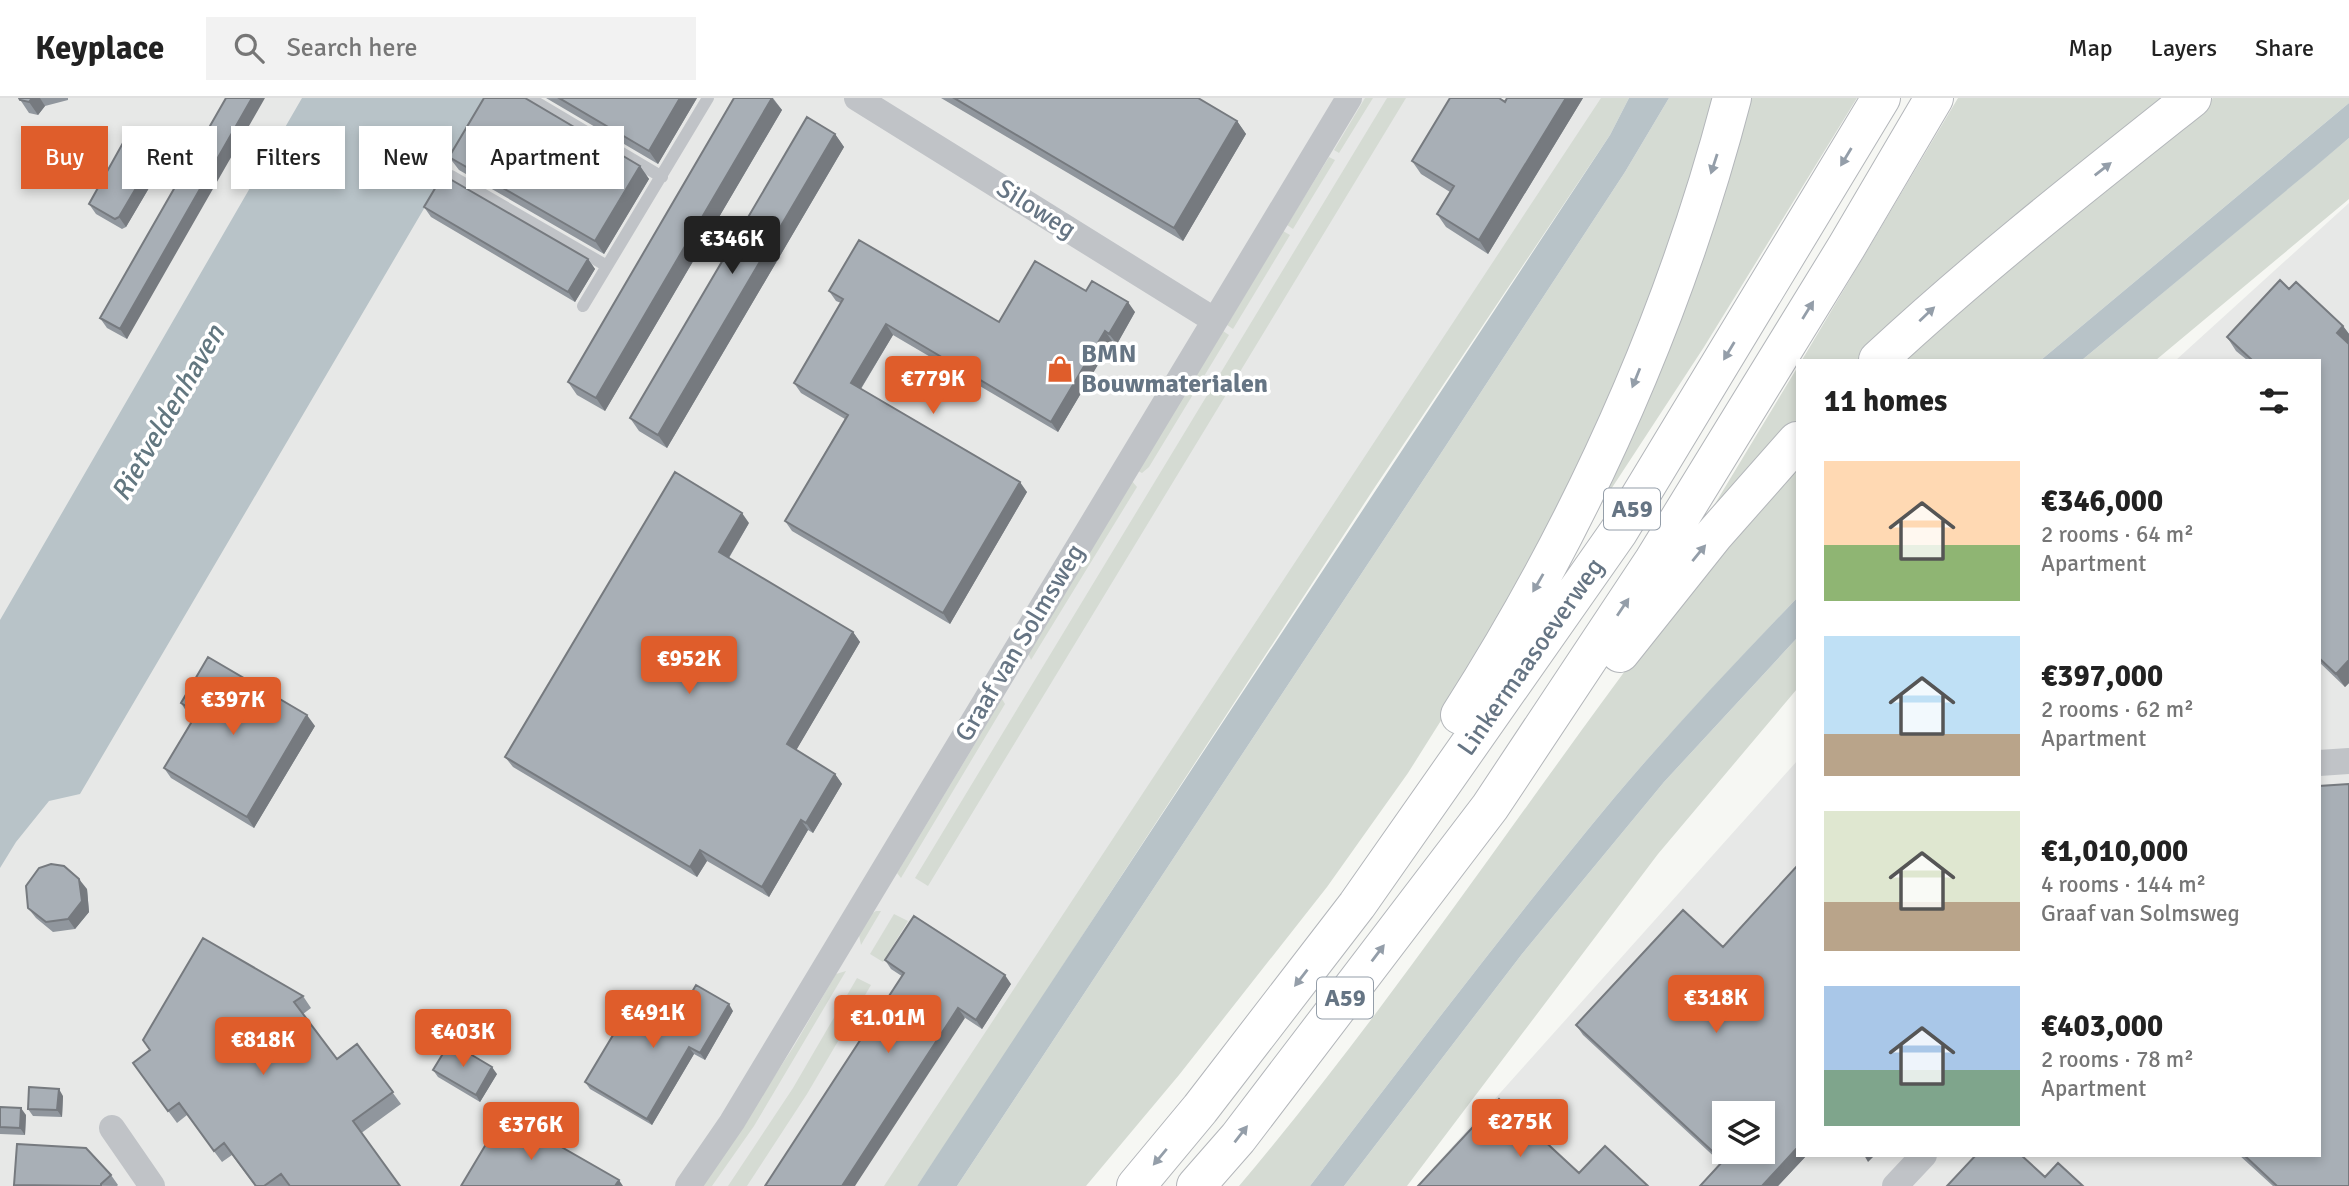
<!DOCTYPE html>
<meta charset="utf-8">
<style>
:root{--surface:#fff;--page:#f2f2f2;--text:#222;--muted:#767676;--line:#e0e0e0;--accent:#df5d2b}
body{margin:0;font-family:Signika,sans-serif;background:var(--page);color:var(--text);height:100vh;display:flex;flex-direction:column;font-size:26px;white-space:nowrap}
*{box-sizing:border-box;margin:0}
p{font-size:23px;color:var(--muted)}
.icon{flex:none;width:38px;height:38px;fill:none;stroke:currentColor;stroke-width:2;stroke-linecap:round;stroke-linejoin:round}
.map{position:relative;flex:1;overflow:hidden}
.details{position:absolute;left:1796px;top:261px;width:525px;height:798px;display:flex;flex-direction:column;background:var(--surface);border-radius:0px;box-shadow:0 4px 10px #0003}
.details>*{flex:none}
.hud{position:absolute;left:21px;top:28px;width:665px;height:63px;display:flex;gap:14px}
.fabs{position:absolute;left:1712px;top:1003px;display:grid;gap:14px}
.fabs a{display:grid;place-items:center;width:63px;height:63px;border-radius:0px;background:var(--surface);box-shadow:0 4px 10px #0003;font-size:35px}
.price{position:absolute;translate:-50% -60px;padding:0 16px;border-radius:7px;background:var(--accent);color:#fff;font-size:23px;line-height:46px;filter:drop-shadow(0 2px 4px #0008)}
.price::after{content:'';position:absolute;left:50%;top:42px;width:21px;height:16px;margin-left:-10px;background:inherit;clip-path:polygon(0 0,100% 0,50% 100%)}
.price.on{background:#222;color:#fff}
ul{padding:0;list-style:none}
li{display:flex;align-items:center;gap:21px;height:175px;padding:0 28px}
li span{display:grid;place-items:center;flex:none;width:196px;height:140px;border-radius:0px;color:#555}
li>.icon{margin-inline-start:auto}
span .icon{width:84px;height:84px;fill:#fffc;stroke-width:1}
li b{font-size:30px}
h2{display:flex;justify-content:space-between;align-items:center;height:84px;padding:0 28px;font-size:30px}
.pill{padding:0 24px;border-radius:0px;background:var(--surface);box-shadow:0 4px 10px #0003;font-size:24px;line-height:63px}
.pill.on{background:var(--accent);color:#fff}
header{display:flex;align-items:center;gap:42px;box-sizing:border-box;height:98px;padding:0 35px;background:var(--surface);border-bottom:2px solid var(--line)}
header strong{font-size:33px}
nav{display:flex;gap:38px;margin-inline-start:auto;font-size:24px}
.search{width:490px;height:63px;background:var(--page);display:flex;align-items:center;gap:18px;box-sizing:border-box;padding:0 24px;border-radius:0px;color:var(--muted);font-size:26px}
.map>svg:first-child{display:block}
.built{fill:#e7e8e7;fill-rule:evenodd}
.green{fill:#d5dbd3}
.water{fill:#b8c3c8}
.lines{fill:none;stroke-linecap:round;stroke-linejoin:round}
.motorway-casing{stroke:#b3b6ba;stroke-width:40}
.service{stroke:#c0c3c7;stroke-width:12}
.minor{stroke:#c0c3c7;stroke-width:26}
.motorway{stroke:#fff;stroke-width:38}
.wall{fill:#90969d}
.shaded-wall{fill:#767a7f}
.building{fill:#a8afb6;stroke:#767a7f;stroke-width:2;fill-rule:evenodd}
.oneway{fill:#949ea9}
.labels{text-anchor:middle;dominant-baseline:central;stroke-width:7;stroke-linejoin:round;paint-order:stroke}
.shield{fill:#fff;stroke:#949ea9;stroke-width:2}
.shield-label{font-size:24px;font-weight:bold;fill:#667584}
.street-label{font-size:26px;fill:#667584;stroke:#fff}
.poi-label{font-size:26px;font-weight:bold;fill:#667584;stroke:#fff;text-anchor:start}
.water-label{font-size:28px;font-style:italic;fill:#627780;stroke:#fff}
</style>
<header>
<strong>Keyplace</strong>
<div class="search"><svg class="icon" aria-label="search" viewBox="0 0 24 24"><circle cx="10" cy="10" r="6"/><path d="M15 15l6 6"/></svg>Search here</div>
<nav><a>Map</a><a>Layers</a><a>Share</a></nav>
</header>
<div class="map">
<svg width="2349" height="1088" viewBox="0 0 2349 1088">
<rect width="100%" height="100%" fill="#f6f7f3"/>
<!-- built -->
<path class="built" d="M0,0H1613L900,1088H0Z
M2349,105V1088H1417L1797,663V1057H2319V262H2176ZM1724,1015H1762V1054H1724Z"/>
<!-- green -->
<path class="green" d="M1365,0H1373L1339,55L1334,52Z
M1387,0H1406L928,788L915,780Z
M1601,0H1629L1610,37L1373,392L966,1016L917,1088H884Z
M1669,0H1715L1682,120L1612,299L1498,532L1408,675L1327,789L1179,977L1086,1088H957L1447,346L1625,74Z
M1740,0H1857L1704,249L1536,506Z
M1958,0H2182L1868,262H1802Z
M2213,0H2349V5L2041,262H1903L2002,172Z
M2349,40V101L2156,262H2082Z
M1329,59L1335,62L1293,131L1287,127Z
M1283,133L1290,137L1233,231L1227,227Z
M1223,233L1229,237L1149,369L1142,375L1138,373Z
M1797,270V335L1669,482Z
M1797,371V500C1735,566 1672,631 1614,700C1509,826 1410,958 1310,1088H1239C1386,914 1512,724 1648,542C1693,482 1748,427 1797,371Z
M1132,383L1137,389L1031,562L1028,555Z
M1797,540V591L1658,756L1407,1088H1344L1522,856L1664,684Z
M1002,601L1005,606L901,780L897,775Z
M876,813H881L861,847L859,837L871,816Z
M894,816L908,823L883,864L870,856Z
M846,873L754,1028L712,1088H703L794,948L836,876Z
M857,880L871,887L807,996L747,1088H728L793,990Z"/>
<!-- water -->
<path class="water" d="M302,0H489L80,696L49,703L16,744L0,770V522Z
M1629,0H1669L1625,74L1447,346L957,1088H917L1610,37Z
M2349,5V40L2316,68L2082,262H2041Z
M1797,500V540L1664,684L1522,856L1344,1088H1310C1410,958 1509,826 1614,700C1672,631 1735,565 1797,500Z"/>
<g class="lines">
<defs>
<path id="motorway" d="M1878,262C1978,169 2085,85 2192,0
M1620,555L1714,437L1797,343
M1460,617C1581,427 1675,218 1732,0
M1136,1088L1200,1011L1357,807L1619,433L1881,0
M1196,1088L1238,1040L1490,709L1654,462L1847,148L1934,0"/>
</defs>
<!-- motorway casing -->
<use href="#motorway" class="motorway-casing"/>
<!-- service -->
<path class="service" d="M529,0L662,79
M451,78L607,168
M583,208L708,0"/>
<!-- minor -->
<path class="minor" d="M857,0L1214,222
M2319,665L2349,663
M112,1030L152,1088
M688,1088L732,1024L1349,0
M1895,1088L1924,1057"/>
<!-- motorway -->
<use href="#motorway" class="motorway"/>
</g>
<!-- wall -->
<path class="wall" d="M19,0H68V2L45,8L38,17L29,15Z
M226,0L127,241L107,230L100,220Z
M546,0H697L658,66Z
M734,0H773L782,12L605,313L577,297L568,284Z
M941,0H1198L1237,23L1246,36L1183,143Z
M1507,0H1583L1488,156L1446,129L1437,116L1450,94L1421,76L1412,63L1505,4Z
M835,36L844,49L667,350L639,333L630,320Z
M449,59L640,68L649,81L604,156L459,72Z
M158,68L159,73L126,129L122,131L96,116L89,106Z
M424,109L588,161L595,171L575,204L431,119Z
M2289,191L2343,228L2349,236V585L2345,589L2319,564V262H2247L2236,253L2227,239Z
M829,193L999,224L1086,193L1135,214L1117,246L1112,243L1058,334L893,237L861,291L1027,394L950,526L792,433L785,423L845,321L801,295L794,285L841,205L836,203Z
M749,425L729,460L853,534L860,544L796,652L835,676L842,686L813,735L808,732L769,799L707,763L697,779L513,669L505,659Z
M181,605L315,628L254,730L171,680L164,670L194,619L188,616Z
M87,791L89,814L75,831L53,834L36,820L28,810Z
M1723,849L1797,1057H1807L1778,1088L1721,1065L1583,937L1576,927Z
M885,862L1011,886L982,931L891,871Z
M303,898L311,910L303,916L337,961L357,946L401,1006L289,1088H255L232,1057L222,1064L187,1017L177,1025L133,965Z
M733,913L705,962L694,956L652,1027L590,991L585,984L674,925Z
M433,972L497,976L480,1004L438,979Z
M63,998L62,1019L33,1018L28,1011Z
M0,1009L26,1017L25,1037L0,1036Z
M2239,1057H2319L2349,1088H2273Z
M111,1077L118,1087L117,1088L14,1087Z"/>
<!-- shaded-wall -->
<path class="shaded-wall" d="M32,0H40L45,8L38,17L29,4Z
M252,0H265L127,241L120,231Z
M680,0H697L658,66L649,53Z
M772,0L782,12L605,313L596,300Z
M1566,0H1583L1488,156L1479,142Z
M1237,23L1246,36L1183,143L1174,130Z
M835,36L844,49L667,350L658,337Z
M151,58L158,68L159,73L126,129L119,119Z
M640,68L649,81L604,156L595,143Z
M588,161L595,171L575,204L568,194Z
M1128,204L1135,214L1117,246L1109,236Z
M886,226L893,237L858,295L851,285Z
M2343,228L2349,236V245L2346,248L2337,235Z
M1105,233L1112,243L1058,334L1051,324Z
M1020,384L1027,394L950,526L943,515Z
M742,415L749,425L726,464L719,454Z
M853,534L860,544L794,656L787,646Z
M2349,562V585L2345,589L2336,576Z
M307,617L315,628L254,730L247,719Z
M835,676L842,686L813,735L806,725Z
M801,722L808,732L769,799L762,789Z
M700,752L707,763L697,779L690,769Z
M79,781L87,791L89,814L75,831L68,821Z
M1005,877L1011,886L982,931L976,922Z
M729,906L733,913L705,962L700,955Z
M958,910L965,920L855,1088H842Z
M689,949L694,956L652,1027L647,1021Z
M492,969L497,976L480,1004L476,997Z
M59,991L63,998L62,1019L57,1012Z
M21,1010L26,1017L25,1037L20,1030Z
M1797,1050V1057H1807L1778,1088H1762Z
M1864,1057H1875L1868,1064Z
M619,1082L623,1088H615Z"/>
<!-- building -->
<path class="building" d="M19,0H32L29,4L20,2Z
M226,0H252L120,231L100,220Z
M484,0H525L640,68L595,143L449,59Z
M559,0H680L649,53Z
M734,0H772L596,300L568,284Z
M954,0H1198L1237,23L1174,130Z
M1450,0H1499L1505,4L1507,0H1566L1479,142L1437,116L1454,88L1412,63Z
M807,19L835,36L658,337L630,320Z
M124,43L151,58L152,63L119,119L115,121L89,106Z
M443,77L588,161L568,194L424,109Z
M859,142L999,224L1035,163L1086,193L1092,183L1128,204L1109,236L1105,233L1051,324L886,226L851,285L1020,384L943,515L785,423L848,317L794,285L843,201L829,193Z
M2280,182L2289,191L2296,184L2343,228L2337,235L2349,246V562L2336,576L2319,560V262H2252L2227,239Z
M675,374L742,415L719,454L853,534L787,646L835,676L806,725L801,722L762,789L700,752L690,769L505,659Z
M208,559L307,617L247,719L164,670L197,615L181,605Z
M2349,686V1088H2277L2244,1057H2319V688Z
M51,766L64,768L79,781L82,803L68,821L46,824L28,810L26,788L39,770Z
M1797,768V1050L1762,1088H1700L1723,1063L1576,927L1683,812L1723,849ZM1724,1015H1762V1054H1724Z
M914,818L1005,877L976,922L958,910L842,1088H765L904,875L885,862Z
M203,840L303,898L294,904L337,961L357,946L393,994L353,1023L400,1088H290L281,1076L264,1088H256L224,1045L214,1053L179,1005L168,1013L133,965L150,952L143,942Z
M696,887L729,906L700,955L689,949L647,1021L585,984L634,902L674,925Z
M450,944L492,969L476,997L433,972Z
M29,989L59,991L57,1012L28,1011Z
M1499,1001L1579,1075L1605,1048L1648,1088H1418Z
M0,1009L21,1010L20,1030L0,1029Z
M504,1016L619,1082L615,1088H461Z
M17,1046L86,1050L111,1077L101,1086V1088L14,1087Z
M1976,1057H2021L2045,1079L2058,1065L2083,1088H1947Z"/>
<!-- one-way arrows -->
<defs><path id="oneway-solid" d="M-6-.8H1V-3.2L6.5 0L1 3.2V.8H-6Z" transform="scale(1.75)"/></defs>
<g class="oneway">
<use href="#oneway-solid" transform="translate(1846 59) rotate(121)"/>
<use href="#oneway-solid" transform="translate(1714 66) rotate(108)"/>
<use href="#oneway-solid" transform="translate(2103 71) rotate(-38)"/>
<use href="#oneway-solid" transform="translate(1808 212) rotate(-58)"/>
<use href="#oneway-solid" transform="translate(1927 216) rotate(-43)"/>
<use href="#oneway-solid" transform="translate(1729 253) rotate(121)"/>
<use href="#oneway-solid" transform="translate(1636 280) rotate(112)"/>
<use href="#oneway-solid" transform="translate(1699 455) rotate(-51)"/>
<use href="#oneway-solid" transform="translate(1538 485) rotate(120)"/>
<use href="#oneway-solid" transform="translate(1623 509) rotate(-56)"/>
<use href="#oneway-solid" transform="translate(1378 855) rotate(-53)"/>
<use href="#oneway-solid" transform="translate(1301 880) rotate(128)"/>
<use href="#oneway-solid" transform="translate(1241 1036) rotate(-52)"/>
<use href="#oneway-solid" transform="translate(1160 1059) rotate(130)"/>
</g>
<!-- icons -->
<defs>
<symbol id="shop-bare" viewBox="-9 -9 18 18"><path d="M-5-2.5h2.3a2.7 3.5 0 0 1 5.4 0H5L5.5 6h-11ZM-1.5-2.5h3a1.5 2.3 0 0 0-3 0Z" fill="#df5d2b" stroke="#fff" stroke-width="2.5" paint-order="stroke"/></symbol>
</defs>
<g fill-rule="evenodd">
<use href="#shop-bare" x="1041" y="252" width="38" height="38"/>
</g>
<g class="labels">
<!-- shield labels -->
<g class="shield">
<rect x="1604" y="390.5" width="56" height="41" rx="5"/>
<rect x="1317" y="879.5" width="56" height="41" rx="5"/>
</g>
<g class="shield-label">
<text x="1632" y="411">A59</text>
<text x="1345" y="900">A59</text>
</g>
<!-- street labels -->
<g class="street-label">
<text transform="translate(1036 111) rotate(32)">Siloweg</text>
<text transform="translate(1020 545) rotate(-59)">Graaf van Solmsweg</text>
<text transform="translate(1531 559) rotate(-55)">Linkermaasoeverweg</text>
</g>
<!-- poi labels -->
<g class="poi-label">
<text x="1081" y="256">BMN<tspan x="1081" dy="30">Bouwmaterialen</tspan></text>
</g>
<!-- water labels -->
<g class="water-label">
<text transform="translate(168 315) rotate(-60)">Rietveldenhaven</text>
</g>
</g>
</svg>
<div class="fabs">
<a><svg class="icon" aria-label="layers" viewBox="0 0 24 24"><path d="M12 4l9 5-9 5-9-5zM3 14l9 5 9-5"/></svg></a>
</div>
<b class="price on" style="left:732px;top:178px">€346K</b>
<b class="price" style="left:933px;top:318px">€779K</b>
<b class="price" style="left:689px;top:598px">€952K</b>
<b class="price" style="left:233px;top:639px">€397K</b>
<b class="price" style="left:1716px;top:937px">€318K</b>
<b class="price" style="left:653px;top:952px">€491K</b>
<b class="price" style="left:888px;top:957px">€1.01M</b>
<b class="price" style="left:463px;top:971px">€403K</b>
<b class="price" style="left:263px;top:979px">€818K</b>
<b class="price" style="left:1520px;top:1061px">€275K</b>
<b class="price" style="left:531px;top:1064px">€376K</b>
<div class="hud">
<a class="pill on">Buy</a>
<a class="pill">Rent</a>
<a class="pill">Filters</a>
<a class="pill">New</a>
<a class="pill">Apartment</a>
</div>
<section class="details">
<h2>11 homes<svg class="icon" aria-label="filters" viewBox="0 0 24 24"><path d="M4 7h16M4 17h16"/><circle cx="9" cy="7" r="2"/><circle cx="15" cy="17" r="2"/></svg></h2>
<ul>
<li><span style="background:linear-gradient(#ffd9b3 60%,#8fb573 0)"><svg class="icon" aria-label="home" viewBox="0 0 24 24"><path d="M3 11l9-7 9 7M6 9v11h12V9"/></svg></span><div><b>€346,000</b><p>2 rooms · 64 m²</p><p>Apartment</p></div></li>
<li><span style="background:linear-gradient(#bfe0f5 70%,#b9a48a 0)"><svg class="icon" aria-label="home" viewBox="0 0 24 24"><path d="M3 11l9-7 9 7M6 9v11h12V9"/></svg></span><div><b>€397,000</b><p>2 rooms · 62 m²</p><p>Apartment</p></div></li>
<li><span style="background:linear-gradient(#dfe7d0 65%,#b9a48a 0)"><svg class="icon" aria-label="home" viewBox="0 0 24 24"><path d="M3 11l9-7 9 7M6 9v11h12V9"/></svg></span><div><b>€1,010,000</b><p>4 rooms · 144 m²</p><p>Graaf van Solmsweg</p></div></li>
<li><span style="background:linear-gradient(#a9c7e8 60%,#7fa58c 0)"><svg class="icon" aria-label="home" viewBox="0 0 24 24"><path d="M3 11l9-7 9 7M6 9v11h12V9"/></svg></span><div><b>€403,000</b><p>2 rooms · 78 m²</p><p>Apartment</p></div></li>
</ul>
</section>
</div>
